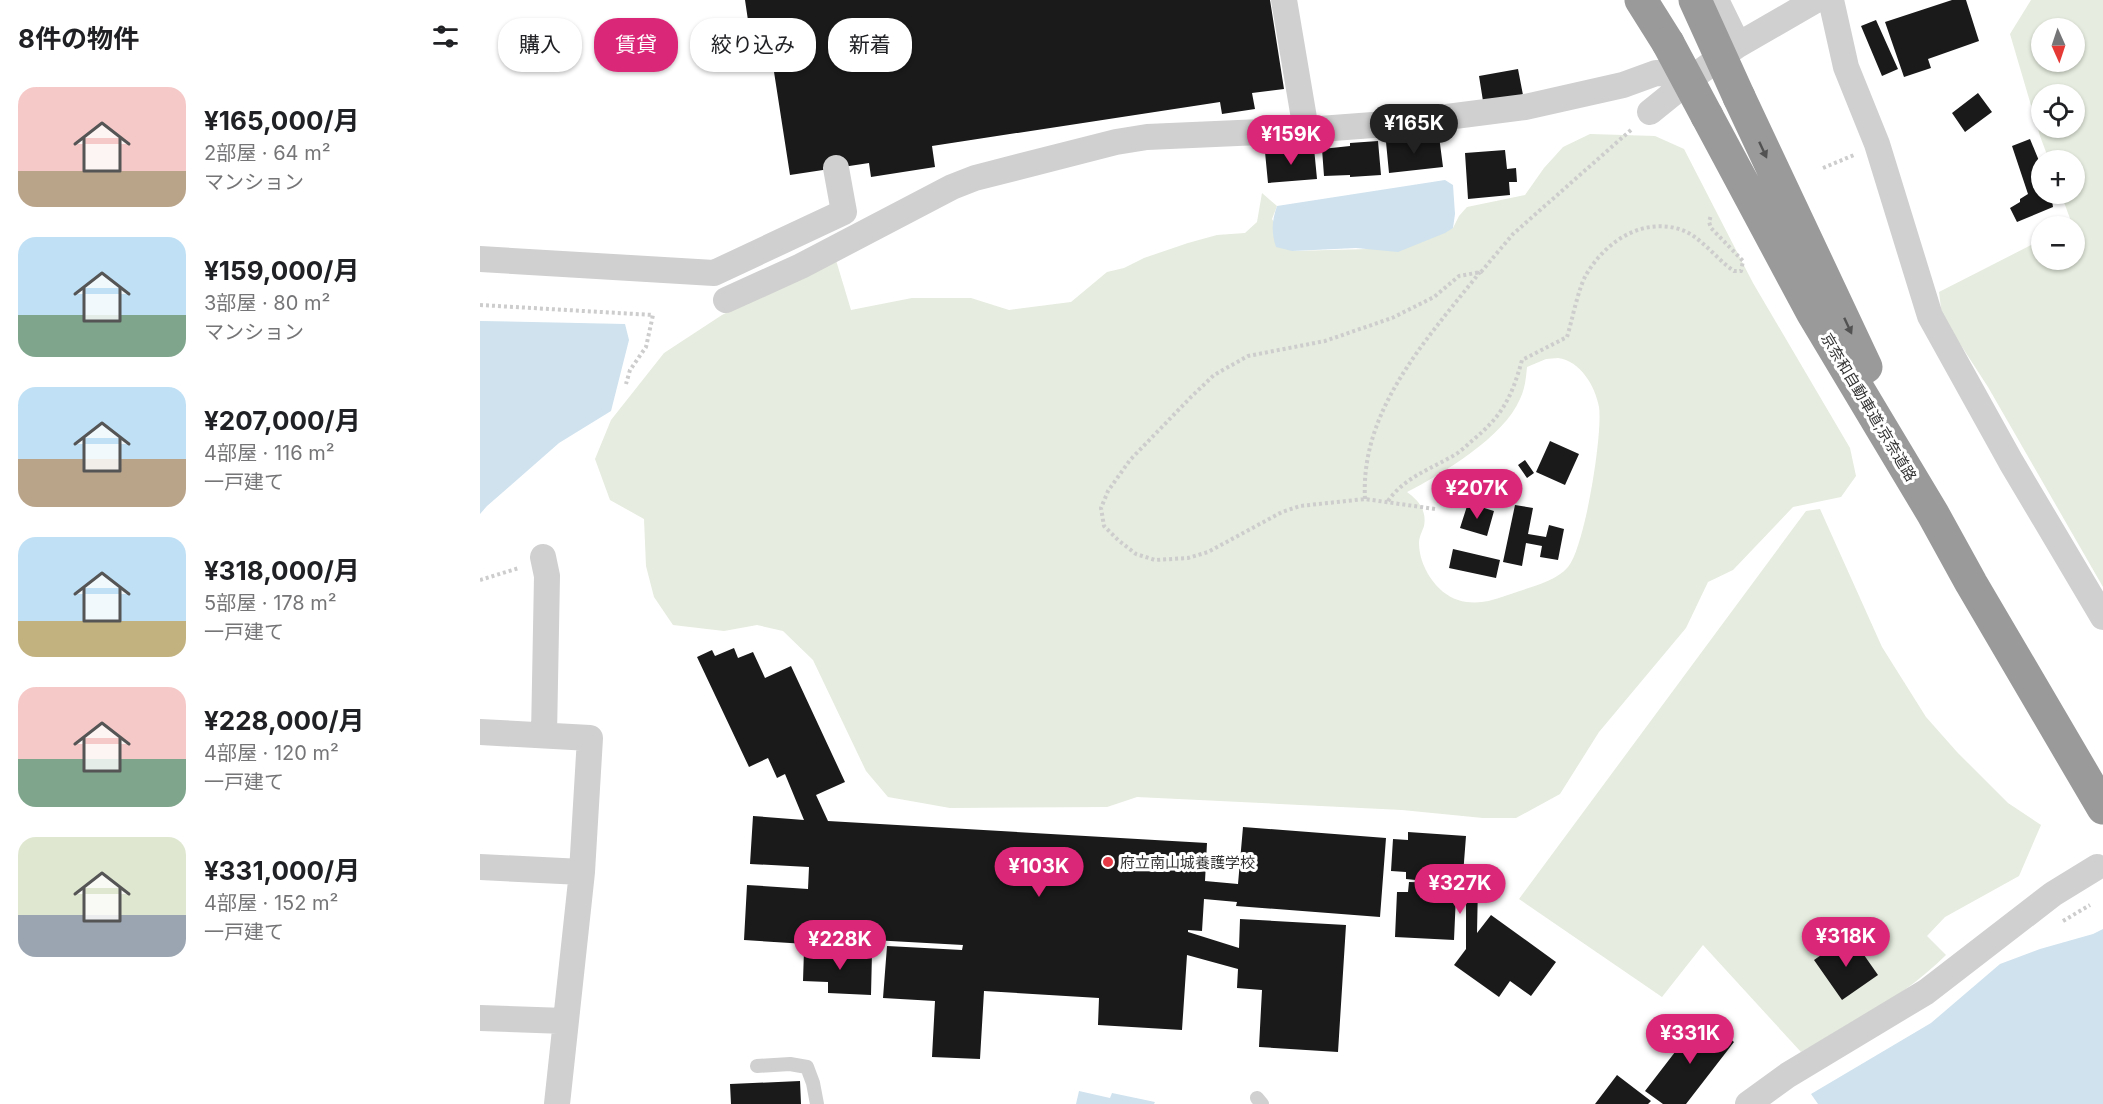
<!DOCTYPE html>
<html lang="ja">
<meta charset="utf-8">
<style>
:root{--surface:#fff;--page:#f2f2f2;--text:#202124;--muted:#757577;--accent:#db2777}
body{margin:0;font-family:Inter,"Noto Sans JP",sans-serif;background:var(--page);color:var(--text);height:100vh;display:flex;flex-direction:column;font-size:22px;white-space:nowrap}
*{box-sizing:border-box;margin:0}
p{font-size:20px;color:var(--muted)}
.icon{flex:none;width:33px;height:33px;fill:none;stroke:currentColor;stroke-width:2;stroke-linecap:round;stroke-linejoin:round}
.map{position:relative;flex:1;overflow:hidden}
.details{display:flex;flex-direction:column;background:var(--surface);width:480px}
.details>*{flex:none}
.hud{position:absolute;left:18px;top:18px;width:570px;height:54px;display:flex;gap:12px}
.needle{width:39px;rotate:177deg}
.fabs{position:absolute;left:1551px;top:18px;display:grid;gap:12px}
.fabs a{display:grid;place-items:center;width:54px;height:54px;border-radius:50%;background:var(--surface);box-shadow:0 2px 4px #0004;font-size:30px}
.price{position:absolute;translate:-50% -51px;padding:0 14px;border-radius:21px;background:var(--accent);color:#fff;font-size:20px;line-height:39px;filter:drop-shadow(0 2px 3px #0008)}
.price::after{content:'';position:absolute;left:50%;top:36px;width:18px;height:14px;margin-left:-9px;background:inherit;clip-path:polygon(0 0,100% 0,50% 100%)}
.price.current{background:#222;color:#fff}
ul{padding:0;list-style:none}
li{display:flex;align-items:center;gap:18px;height:150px;padding:0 18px}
li span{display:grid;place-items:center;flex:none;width:168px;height:120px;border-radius:18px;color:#555}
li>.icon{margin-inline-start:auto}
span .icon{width:72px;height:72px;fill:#fffc;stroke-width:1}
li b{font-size:26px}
h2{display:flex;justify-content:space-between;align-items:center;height:72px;padding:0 18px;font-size:26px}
.tag{padding:0 21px;border-radius:24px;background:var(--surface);box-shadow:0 2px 4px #0004;font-size:21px;line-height:54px}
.tag.current{background:var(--accent);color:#fff}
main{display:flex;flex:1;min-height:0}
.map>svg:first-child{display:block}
.green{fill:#e6ecdf;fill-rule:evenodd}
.water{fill:#cfe2ee}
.building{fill:#1a1a1a}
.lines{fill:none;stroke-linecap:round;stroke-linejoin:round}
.path{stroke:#cdcdcd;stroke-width:4;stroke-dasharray:3 3;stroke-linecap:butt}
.lane{stroke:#d0d0d0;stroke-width:14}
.street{stroke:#d0d0d0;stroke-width:26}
.highway{stroke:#9a9a9a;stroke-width:33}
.highway-bridge{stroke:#9a9a9a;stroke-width:33}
.oneway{fill:#525252}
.poi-dot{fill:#e63946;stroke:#fff;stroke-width:2}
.labels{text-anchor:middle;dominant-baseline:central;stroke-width:6;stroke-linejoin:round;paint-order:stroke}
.street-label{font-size:15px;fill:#333;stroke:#fff}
.poi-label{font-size:15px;fill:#333;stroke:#fff;text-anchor:start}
</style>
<main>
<section class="details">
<h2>8件の物件<svg class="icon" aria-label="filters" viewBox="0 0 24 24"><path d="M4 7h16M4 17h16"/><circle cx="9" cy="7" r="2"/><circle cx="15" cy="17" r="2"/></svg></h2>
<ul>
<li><span style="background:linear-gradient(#f6c9c9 70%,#b9a48a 0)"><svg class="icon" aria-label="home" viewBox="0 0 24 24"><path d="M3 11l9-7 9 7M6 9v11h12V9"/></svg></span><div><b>¥165,000/月</b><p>2部屋 · 64 m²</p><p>マンション</p></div></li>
<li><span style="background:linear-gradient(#bfe0f5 65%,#7fa58c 0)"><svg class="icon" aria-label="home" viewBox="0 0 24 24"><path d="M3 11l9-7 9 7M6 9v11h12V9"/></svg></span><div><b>¥159,000/月</b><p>3部屋 · 80 m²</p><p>マンション</p></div></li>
<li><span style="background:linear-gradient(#bfe0f5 60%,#b9a48a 0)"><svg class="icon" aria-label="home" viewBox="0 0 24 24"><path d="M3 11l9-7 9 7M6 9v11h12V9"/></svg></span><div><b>¥207,000/月</b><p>4部屋 · 116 m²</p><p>一戸建て</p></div></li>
<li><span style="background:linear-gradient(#bfe0f5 70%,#c2b280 0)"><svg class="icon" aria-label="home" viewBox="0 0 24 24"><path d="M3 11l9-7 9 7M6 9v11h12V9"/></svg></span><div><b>¥318,000/月</b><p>5部屋 · 178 m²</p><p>一戸建て</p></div></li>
<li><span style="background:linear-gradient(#f6c9c9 60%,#7fa58c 0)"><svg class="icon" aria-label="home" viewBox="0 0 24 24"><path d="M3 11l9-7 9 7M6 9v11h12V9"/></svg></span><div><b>¥228,000/月</b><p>4部屋 · 120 m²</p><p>一戸建て</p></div></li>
<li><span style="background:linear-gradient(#dfe7d0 65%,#9aa5b1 0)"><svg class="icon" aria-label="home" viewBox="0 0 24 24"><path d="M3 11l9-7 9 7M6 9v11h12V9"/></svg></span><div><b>¥331,000/月</b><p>4部屋 · 152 m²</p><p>一戸建て</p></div></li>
</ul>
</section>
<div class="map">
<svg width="1623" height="1104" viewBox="0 0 1623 1104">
<rect width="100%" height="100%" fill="#fff"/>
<!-- green -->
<path class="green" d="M1551,0H1623V587L1508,387L1462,316L1459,292L1561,240L1562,260H1594V226H1588L1592,224L1581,194H1594V160H1569L1560,136L1530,34ZM1562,28H1594V62H1562ZM1562,94H1594V128H1562Z
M1110,134L1175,136L1204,149L1273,283L1370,448L1376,476L1361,497L1313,507L1253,570L1228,582L1206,628L1119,732L1080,794L1036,818H1003L922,810L657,797L627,807L470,808L408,797L386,771L333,660L303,631L277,625L244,631L193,625L174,597L166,566L164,519L130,500L115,459L131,420L184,353L242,315L355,257L371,310L432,298H491L529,310L591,302L627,272L644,268L664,258L708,243L737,235L765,233L777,222L782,193L797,206L792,219L812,251L889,249L973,228L979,216L987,207L1045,195L1064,168L1083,147ZM1078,358C1100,361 1115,385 1119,407C1123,433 1105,547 1088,567C1075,582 1050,587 1031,594C1014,600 997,606 978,600C956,593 939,566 939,543C939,537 942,532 944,526C947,510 938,500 927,492C962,474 1024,437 1040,399C1045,389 1046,378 1047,367L1066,359Z
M1340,509L1402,647L1446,717L1477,752L1528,803L1561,825L1539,876L1465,917L1447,936L1466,955C1422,998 1374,1023 1321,1052L1223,945L1182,997L1039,899L1326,511Z"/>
<!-- water -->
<path class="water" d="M965,180L973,185L975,214L973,228L965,233L918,252L876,248L812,251L796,247C791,232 792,220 797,206Z
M0,321L145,324L149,340L131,411L79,443L7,506L0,514Z
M1623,929V1104H1338L1331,1094L1451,1023L1520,964L1560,949L1613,934Z
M599,1091L630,1098L632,1093L675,1102L674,1104H596Z"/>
<!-- building -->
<path class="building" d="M265,0H790L804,89L772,93L775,109L742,114L740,102L452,146L455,167L391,177L389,163L310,175L292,59L274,61Z
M1472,0H1486L1499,41L1448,59L1451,68L1424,77L1405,22Z
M1396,20L1418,69L1402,76L1381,26Z
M1038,69L1043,95L1003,101L999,76Z
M1498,93L1512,112L1485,132L1472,113Z
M959,136L963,167L909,173L906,142Z
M1550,139L1562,168V194H1571L1573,207L1537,222L1530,208L1540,202V199L1548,194L1532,146Z
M898,141L901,175L870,177V175L844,176L842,149L870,146V143Z
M834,148L837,179L788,183L785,152Z
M1025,150L1027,169L1036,168L1037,182H1029L1030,195L988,199L985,153Z
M1070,441L1099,454L1085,485L1056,472Z
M1045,460L1054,473L1047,478L1038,465Z
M988,469L1033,486L1026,505L981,487Z
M988,503L1014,511L1007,536L980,528Z
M1035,505L1053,508L1048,534L1066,537L1069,525L1084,529L1078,560L1060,557L1062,546L1046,543L1042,566L1023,562Z
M973,549L1020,560L1016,578L969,568Z
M254,648L258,658L273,652L285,678L311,666L365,782L336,795L348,821L727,843L725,881L758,884L763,827L906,838L900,917L756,906L757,902L724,899L722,931L708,930V932L759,948L760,919L866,925L858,1052L779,1047L782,990L757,988L758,969L707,955L702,1030L618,1025L619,998L504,991L500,1059L452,1057L455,1001L403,998L407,946L482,950L483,945L374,939V947L264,940L267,885L328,889L329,867L270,864L273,816L324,820L305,774L297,778L288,758L269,767L217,657L232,650L235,656Z
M928,832L986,836L983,875L972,874L971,883L998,884L997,933L1011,915L1076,962L1051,996L1030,981L1019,997L974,965L986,949V894L953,893L976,895L974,940L915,937L917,892H928L929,882L964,883L926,879V872L911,871L913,839L928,840Z
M1370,935L1398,975L1362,1000L1334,960Z
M324,950L392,953L391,995L348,993V982L323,981Z
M1222,1017L1254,1042L1206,1104H1183L1165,1091Z
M1137,1075L1171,1101L1168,1104H1115Z
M320,1081L321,1104H251L250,1084Z"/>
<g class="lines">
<!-- path -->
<path class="path" d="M1343,168L1374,155
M0,305L173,315L166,347L150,370L146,384
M885,499C880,409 948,338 1000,272
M908,501C923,479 948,470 971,457C979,453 986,446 993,440C1022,416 1032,397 1042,360L1087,337C1092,321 1098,289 1106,275C1125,242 1161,218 1199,229C1220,235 1236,259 1254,271H1261L1263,261L1231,228L1229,222L1231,215
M955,509L885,499L820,506L802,512L728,552L708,558L675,560L656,554L638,540L624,526L621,508L628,491L650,460L711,397L734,375L768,356L845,341L912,318L954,297L979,276L1001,272L1033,234L1152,129
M0,580L39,568
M1583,921L1610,905"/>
<!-- lane -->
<path class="lane" d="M277,1066L310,1064L327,1067L333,1083L337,1104
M777,1098L782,1104"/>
<!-- street -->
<path class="street" d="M804,0L826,130
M1236,0L1258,45
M1351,0L1366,67L1397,144L1450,316L1531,462L1623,617
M1170,112L1217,74L1258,45L1336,0
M0,259L234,273L364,212L356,168
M246,300L321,266L472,187L495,178L636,142L667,137L826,130L920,123L1045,107L1143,85L1176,73L1217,74
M63,557L67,576L64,735
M0,732L110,738L102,872L77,1104
M0,867L102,872
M0,1018L85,1021
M1268,1104L1308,1075L1446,992L1573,894L1617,867"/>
<!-- highway -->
<path class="highway" d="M1161,0L1188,43
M1259,97L1386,367
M1227,116L1332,312L1453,514L1491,583L1623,808"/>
<!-- highway-bridge -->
<path class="highway-bridge" d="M1215,0L1259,97
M1188,43L1227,116"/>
</g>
<!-- one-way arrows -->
<defs><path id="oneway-solid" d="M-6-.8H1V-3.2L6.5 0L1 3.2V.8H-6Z" transform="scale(1.5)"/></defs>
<g class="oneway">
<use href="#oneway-solid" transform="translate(1283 150) rotate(65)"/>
<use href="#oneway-solid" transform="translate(1368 326) rotate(65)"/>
</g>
<!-- markers -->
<circle class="poi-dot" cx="628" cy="862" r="6"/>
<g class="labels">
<!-- street labels -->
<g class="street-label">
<text transform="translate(1389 407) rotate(59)">京奈和自動車道;京奈道路</text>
</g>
<!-- poi labels -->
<g class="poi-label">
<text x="640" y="862">府立南山城養護学校</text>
</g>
</g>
</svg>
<div class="fabs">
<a><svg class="needle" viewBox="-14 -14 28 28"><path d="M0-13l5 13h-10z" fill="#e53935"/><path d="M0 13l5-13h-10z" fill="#757577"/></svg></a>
<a><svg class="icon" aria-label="locate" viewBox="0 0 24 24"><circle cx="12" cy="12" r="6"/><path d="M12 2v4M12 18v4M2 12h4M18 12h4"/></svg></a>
<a>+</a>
<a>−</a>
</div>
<b class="price current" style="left:934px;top:155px">¥165K</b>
<b class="price" style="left:811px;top:166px">¥159K</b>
<b class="price" style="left:997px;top:520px">¥207K</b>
<b class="price" style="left:559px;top:898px">¥103K</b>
<b class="price" style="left:980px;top:915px">¥327K</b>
<b class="price" style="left:1366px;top:968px">¥318K</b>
<b class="price" style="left:360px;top:971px">¥228K</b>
<b class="price" style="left:1210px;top:1065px">¥331K</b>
<div class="hud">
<a class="tag">購入</a>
<a class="tag current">賃貸</a>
<a class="tag">絞り込み</a>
<a class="tag">新着</a>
</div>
</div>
</main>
